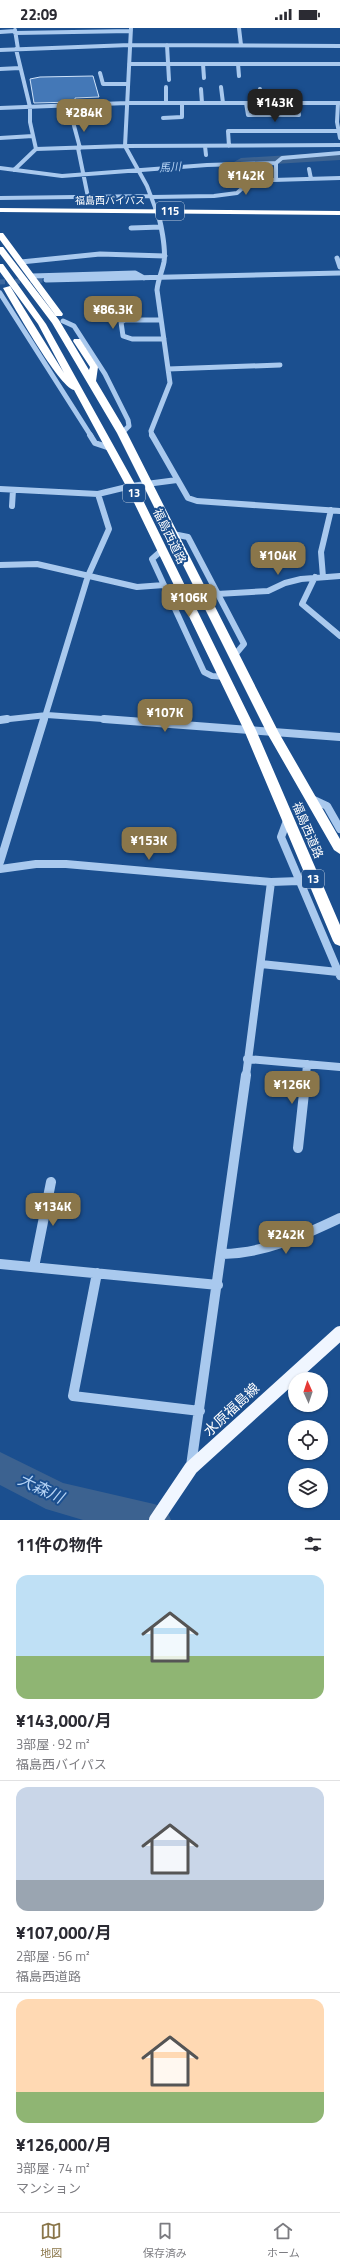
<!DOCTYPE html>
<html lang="ja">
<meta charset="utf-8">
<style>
:root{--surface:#fff;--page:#f2f2f3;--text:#2b2b33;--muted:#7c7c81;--line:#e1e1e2;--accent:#8a764a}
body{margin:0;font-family:"Titillium Web","Noto Sans JP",sans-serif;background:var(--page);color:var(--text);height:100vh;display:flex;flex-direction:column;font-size:15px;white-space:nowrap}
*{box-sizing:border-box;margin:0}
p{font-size:13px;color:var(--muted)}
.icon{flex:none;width:22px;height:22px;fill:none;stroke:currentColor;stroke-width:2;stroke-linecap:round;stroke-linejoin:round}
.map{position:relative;height:1492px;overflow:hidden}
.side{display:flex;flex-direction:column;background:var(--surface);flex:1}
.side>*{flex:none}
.needle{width:26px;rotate:357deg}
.tools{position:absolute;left:288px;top:1344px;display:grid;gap:8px}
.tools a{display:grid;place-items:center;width:40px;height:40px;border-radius:50%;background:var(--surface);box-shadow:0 1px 3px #0004;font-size:20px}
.price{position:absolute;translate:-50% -34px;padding:0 9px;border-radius:8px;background:var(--accent);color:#fff;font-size:13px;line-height:26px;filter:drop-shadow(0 1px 2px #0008)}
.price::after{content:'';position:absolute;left:50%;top:24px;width:12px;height:9px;margin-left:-6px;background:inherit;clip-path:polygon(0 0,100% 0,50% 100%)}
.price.on{background:#222;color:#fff}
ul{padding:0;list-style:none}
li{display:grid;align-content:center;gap:8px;height:212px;padding:0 16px}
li+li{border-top:1px solid var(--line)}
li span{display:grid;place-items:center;height:124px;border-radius:12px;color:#555}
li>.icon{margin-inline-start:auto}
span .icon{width:72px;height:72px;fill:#fffc;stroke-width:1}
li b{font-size:17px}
h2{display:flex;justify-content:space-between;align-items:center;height:48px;padding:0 16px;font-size:17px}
.status{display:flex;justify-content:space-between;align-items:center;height:28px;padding:0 20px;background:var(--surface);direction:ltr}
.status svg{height:11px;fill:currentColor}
.menu{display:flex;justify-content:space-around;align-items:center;height:56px;border-top:1px solid var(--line);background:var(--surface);font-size:11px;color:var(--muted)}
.menu a{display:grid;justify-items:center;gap:2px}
.menu .on{color:var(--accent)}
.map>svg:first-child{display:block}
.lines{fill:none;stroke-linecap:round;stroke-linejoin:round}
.river{fill:#3c6290;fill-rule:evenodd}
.building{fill:#4478b7;stroke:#cfe3fa}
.minor-tunnel{stroke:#3d69a0;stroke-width:5;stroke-dasharray:5 2.5;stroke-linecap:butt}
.minor-far4{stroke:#a9c9ee;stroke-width:4}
.minor-far3{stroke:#a9c9ee;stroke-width:5}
.minor-far2{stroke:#a9c9ee;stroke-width:6}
.minor-far1{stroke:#a9c9ee;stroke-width:8}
.minor{stroke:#a9c9ee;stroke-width:10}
.major{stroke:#f0f6ff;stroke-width:14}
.highway{fill:#fff;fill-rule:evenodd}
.labels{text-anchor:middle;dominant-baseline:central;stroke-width:4;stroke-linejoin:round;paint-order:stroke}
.far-street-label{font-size:10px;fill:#fff;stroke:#1b4f8f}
.far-water-label{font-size:11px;font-style:italic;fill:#b5d3f5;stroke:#1b4f8f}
.shield{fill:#1b4f8f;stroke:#bbcadd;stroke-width:1}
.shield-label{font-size:11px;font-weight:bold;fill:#fff}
.street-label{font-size:12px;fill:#fff;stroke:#1b4f8f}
.near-street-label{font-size:14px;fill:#fff;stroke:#1b4f8f}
.near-water-label{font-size:16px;font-style:italic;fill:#b5d3f5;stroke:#1b4f8f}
</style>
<div class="status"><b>22:09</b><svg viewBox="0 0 49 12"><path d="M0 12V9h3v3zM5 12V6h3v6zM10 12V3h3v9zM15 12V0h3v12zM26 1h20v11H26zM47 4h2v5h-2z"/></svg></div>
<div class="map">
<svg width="340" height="1492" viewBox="0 0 340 1492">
<rect width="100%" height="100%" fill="#1b4f8f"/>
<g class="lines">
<!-- river -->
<path class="river" d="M340,124V132L241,138L234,134L241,130Z
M0,1424L63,1455L154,1476L166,1480L171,1492H83L46,1481L0,1457Z"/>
</g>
<!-- building -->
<path class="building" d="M93,48L99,69L75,70V74L34,75L30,51L40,49Z"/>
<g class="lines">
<!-- minor-tunnel -->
<path class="minor-tunnel" d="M0,254L46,252"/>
<!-- minor-far4 -->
<path class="minor-far4" d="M131,0L125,118L147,158L156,182
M239,0L241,17
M15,2L18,21
M0,4L15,3
M15,5L131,3
M167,17L169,52
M0,22L130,17L340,18
M129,36H340
M203,36L204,50
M238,36L239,48
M0,41L20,40
M100,45L103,56H128
M166,59V75
M221,59L223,75
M201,61L202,75
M260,61L262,75
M246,75L248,87H299L297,75
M338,75L337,94L340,110
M0,80L127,75H340
M163,90L182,89V75
M73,94L80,120
M0,110L33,108
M205,118L206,127
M229,118L228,103H338
M78,120L88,169
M36,121L125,118L340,117
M276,135L282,130L340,125
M0,140L62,148L207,137L276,135V152
M309,141L311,151
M14,142L36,121L30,94V79L16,21
M152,169L214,168L237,165L246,157L273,152L340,150
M0,170L151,168"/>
<!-- minor-far3 -->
<path class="minor-far3" d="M131,200L161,199
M337,230L340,239
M21,234L100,226L165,228
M32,248L135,245L144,250
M46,252L340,245
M0,265L91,408
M161,292H125L121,294L123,308L132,311H164
M63,293L74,298L105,346L128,392L129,398L122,405
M168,341L280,337
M152,408L151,403L170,355L157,262C158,252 162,244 164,234C166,222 161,192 156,181"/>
<!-- minor-far2 -->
<path class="minor-far2" d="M90,407L95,415L110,420
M152,407L188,470L197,473L340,483
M0,461L98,466
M12,478L13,462
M173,506L188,509L244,616L234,628
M161,523L152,531L204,644L212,648L225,649
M0,537L37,536L137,559L164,557
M315,549L302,576L340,608
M323,549L321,524L331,482
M217,566L268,563L285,555L301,551L340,548
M0,692L47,687L117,692
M44,692L88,548L109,501L98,466L131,458L177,452"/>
<!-- minor-far1 -->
<path class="minor-far1" d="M104,691L340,709
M0,692L7,691
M312,771L327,778L340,801
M288,790L281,809L340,948
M0,834L44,691
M0,841L36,836H66L271,854L299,853
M261,936L338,944
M247,1031L340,1039
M246,1048L271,854
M306,1048L307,1036"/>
<!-- minor -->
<path class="minor" d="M298,1120L306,1047
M223,1226C266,1225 302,1208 340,1190
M0,1236L218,1257
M34,1239L51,1154
M97,1245L73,1368L200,1383
M191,1438L246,1047"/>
<!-- major -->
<path class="major" d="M156,1492L191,1440L340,1305"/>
<!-- highway -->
<path class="highway" d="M0,180L340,183V187L0,184Z
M0,205H3L63,286L62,288H56L0,212Z
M0,219H3L59,292L89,342L90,339L73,313L74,311H80L98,339L96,353L127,405L279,705L340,811V826L334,822L267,705L117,405L52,295L0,226Z
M0,236H3L46,296L136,458L256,702L340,897V918L335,916L333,913L244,702L126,458L74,362C59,359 13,277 3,260L10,258L64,345L38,296L0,244Z"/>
</g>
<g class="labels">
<!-- far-street labels -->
<g class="far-street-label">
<text x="110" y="172">福島西バイパス</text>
</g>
<!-- far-water labels -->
<g class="far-water-label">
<text transform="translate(170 139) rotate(-4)">馬川</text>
</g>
<!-- shield labels -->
<g class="shield">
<rect x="156" y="174" width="28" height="18" rx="3"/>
<rect x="123" y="456" width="22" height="18" rx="3"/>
<rect x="302" y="842" width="22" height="18" rx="3"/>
</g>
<g class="shield-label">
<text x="170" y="183">115</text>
<text x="134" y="465">13</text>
<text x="313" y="851">13</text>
</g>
<!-- street labels -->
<g class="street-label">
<text transform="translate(170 508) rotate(64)">福島西道路</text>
<text transform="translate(308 802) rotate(67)">福島西道路</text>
</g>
<!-- near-street labels -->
<g class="near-street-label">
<text transform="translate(231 1381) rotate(-43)">水原福島線</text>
</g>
<!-- near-water labels -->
<g class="near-water-label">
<text transform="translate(41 1460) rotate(25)">大森川</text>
</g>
</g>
</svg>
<div class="tools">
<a><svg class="needle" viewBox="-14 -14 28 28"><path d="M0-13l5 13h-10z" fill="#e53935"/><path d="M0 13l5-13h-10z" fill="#7c7c81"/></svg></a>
<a><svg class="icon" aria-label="locate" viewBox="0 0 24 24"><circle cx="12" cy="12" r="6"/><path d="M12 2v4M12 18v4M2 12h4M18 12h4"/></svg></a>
<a><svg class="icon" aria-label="layers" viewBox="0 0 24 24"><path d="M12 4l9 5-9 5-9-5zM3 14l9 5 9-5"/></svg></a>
</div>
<b class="price on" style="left:275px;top:95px">¥143K</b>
<b class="price" style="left:84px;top:105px">¥284K</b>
<b class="price" style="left:246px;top:168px">¥142K</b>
<b class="price" style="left:113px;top:302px">¥86.3K</b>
<b class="price" style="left:278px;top:548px">¥104K</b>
<b class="price" style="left:189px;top:590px">¥106K</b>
<b class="price" style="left:165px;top:705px">¥107K</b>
<b class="price" style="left:149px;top:833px">¥153K</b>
<b class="price" style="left:292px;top:1077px">¥126K</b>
<b class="price" style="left:53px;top:1199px">¥134K</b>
<b class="price" style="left:286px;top:1227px">¥242K</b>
</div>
<section class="side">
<h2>11件の物件<svg class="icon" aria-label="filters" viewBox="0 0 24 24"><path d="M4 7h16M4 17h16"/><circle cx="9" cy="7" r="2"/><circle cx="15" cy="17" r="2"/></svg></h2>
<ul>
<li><span style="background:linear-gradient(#bfe0f5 65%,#8fb573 0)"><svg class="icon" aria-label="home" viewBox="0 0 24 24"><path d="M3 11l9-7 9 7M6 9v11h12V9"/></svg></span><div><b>¥143,000/月</b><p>3部屋 · 92 m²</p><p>福島西バイパス</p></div></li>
<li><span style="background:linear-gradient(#c9d6e8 75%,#9aa5b1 0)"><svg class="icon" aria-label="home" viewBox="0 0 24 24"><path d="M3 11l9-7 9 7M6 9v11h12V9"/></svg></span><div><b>¥107,000/月</b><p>2部屋 · 56 m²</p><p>福島西道路</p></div></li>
<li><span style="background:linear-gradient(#ffd9b3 75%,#8fb573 0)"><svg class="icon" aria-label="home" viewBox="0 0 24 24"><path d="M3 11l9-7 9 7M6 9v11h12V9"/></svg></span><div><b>¥126,000/月</b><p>3部屋 · 74 m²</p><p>マンション</p></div></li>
</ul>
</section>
<nav class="menu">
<a class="on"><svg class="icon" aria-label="map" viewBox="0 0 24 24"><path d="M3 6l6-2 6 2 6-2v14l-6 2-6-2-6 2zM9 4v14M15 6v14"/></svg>地図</a>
<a><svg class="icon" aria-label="saved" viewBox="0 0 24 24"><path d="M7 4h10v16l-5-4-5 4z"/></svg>保存済み</a>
<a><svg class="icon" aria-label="home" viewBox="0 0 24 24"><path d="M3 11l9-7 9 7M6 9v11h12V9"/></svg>ホーム</a>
</nav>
